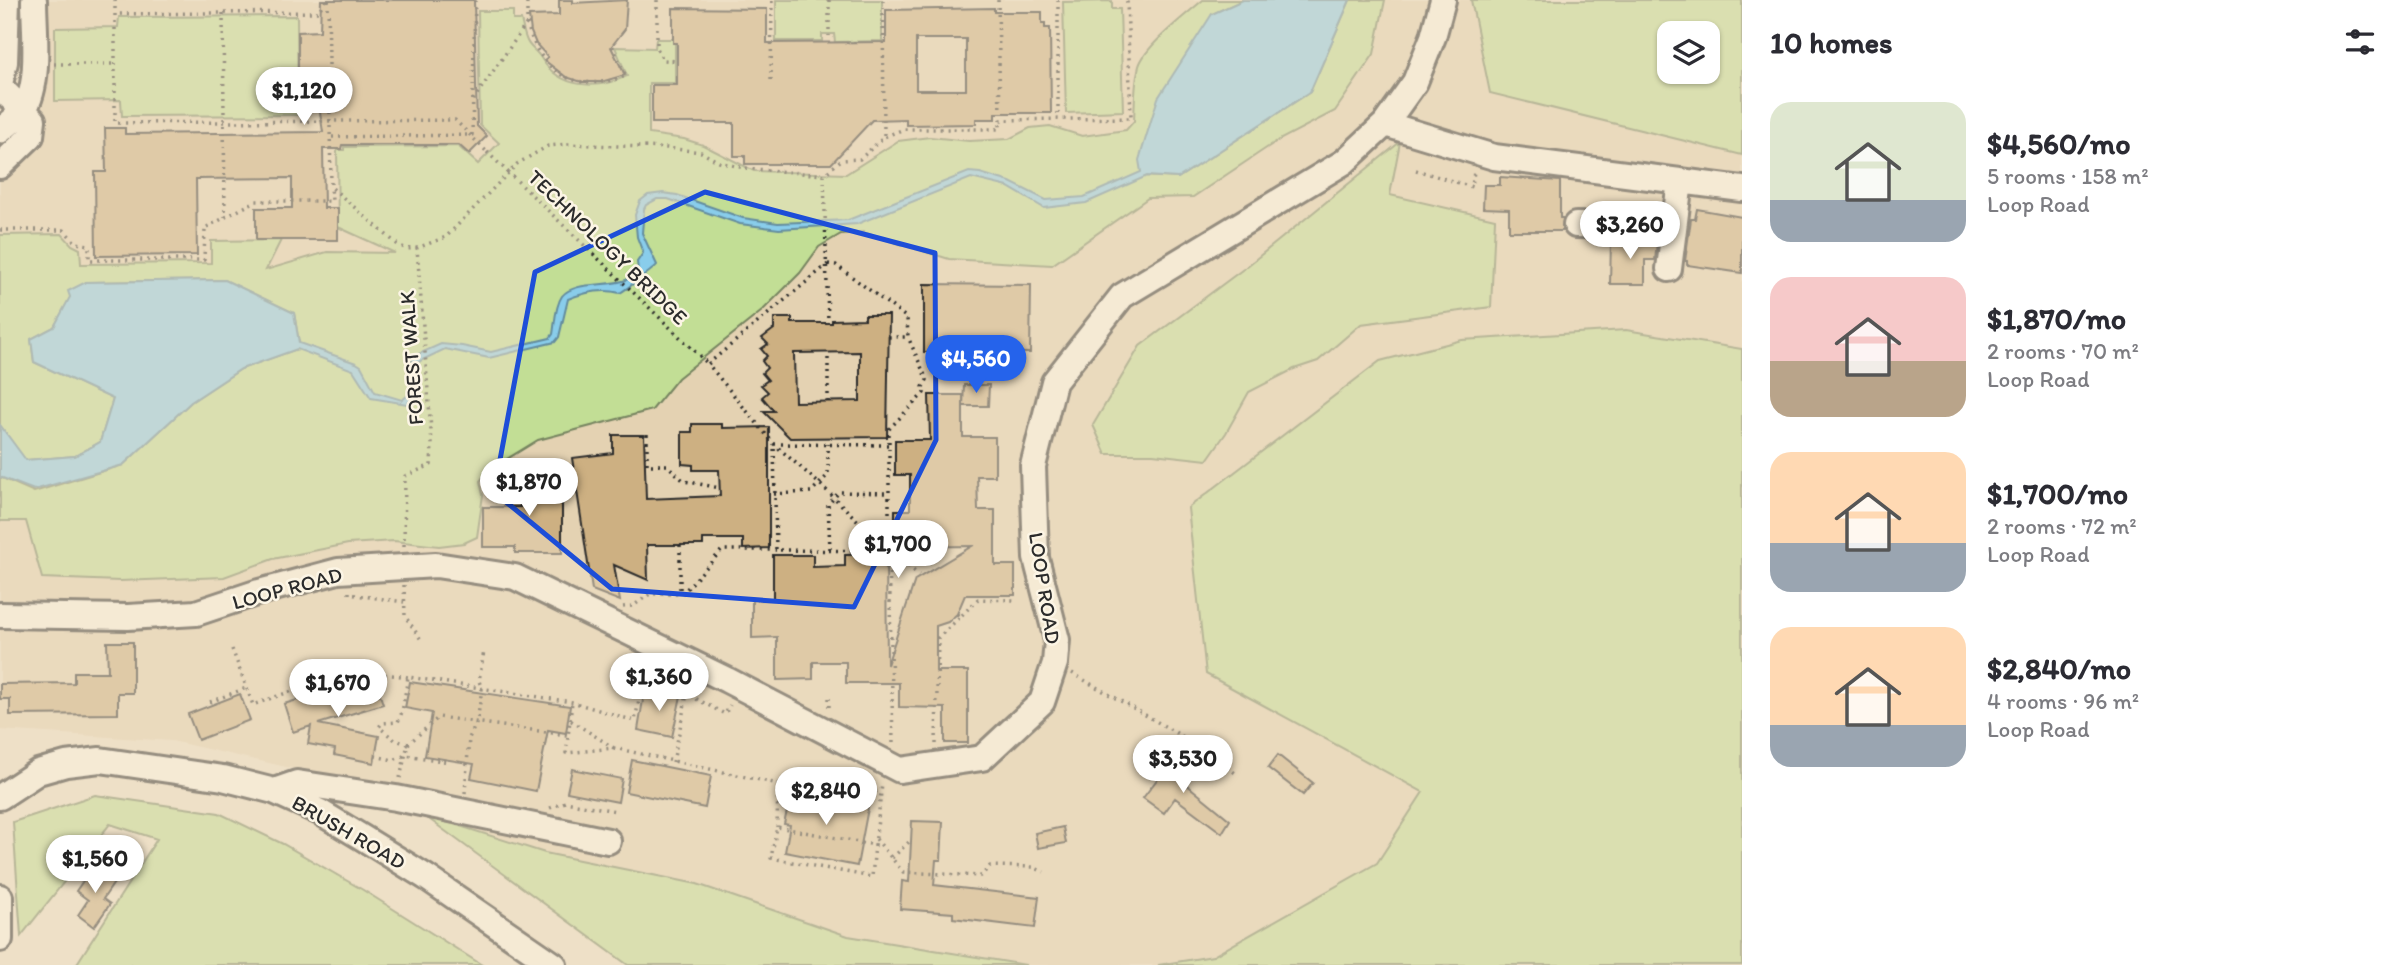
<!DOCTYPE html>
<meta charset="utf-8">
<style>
:root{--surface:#fff;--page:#f2f2f3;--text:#2b2b33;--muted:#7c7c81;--accent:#2563eb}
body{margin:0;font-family:Itim,sans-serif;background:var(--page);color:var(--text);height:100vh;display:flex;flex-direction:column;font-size:26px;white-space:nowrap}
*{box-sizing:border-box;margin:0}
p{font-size:23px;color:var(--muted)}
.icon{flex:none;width:38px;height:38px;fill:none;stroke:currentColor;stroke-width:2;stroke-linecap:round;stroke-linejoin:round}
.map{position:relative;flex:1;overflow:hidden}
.drawer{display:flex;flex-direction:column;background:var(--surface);width:665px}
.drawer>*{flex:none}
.fabs{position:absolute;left:1657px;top:21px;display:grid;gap:14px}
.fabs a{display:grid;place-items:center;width:63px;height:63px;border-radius:14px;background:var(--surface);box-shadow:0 2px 5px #0004;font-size:35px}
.price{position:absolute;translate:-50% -60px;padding:0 16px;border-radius:24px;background:#fff;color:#222;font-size:23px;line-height:46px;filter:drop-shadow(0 2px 4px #0008)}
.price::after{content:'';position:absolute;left:50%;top:42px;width:21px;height:16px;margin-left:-10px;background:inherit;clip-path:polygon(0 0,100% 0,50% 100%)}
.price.current{background:var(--accent);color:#fff}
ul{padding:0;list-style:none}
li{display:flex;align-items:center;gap:21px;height:175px;padding:0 28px}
li span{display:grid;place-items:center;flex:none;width:196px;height:140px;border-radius:21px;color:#555}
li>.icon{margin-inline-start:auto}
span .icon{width:84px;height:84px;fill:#fffc;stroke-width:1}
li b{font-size:30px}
h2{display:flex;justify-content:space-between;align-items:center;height:84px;padding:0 28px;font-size:30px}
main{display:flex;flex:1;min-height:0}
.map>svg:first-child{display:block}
.built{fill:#e4d2b2}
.green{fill:#c2de95;stroke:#768460;stroke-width:2;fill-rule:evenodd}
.water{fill:#89cdeb;stroke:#638c9e;stroke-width:2}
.building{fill:#cdb082;stroke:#2b2b2b;stroke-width:2;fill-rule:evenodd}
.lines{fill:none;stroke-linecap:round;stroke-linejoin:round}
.minor-casing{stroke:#2b2b2b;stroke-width:30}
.path{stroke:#2b2b2b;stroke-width:3.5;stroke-dasharray:2 5;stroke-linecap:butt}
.minor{stroke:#fcf5e5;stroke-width:24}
.path-bridge{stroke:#2b2b2b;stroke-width:3.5;stroke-dasharray:2 5;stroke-linecap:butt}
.marked{fill:none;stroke:#1d4ed8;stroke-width:5;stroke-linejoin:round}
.labels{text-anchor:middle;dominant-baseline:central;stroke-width:5;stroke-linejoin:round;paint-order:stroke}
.street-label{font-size:21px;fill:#2b2b2b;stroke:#fcf5e5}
</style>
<main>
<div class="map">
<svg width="1742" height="965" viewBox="0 0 1742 965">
<rect width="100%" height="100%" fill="#eee0c7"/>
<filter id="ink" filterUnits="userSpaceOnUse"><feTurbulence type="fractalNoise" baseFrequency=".0143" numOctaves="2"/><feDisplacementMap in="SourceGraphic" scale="14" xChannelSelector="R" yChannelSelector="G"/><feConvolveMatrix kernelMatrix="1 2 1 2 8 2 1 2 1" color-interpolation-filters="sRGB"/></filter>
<g filter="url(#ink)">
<!-- built -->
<path class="built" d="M46,0H1472L1490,93L1742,155V349L1626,330L1462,340L1246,462L1188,508L1206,674L1424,792L1377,863L1213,956L1158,965H1026L848,936L697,884L545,853L422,814L295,769L172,741L0,730V162L42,116Z"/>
<!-- green -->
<path class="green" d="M776,0H882V41L835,42L834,34H822V41H776Z
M1203,0H1243L1212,14L1142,176L1178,178L1310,92L1350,0H1385L1374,54L1335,111L1277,141L1193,197L1148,198L1052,265L949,259L863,232L841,234L819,247L800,273L762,311L678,378L652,410L538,440L489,470L480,481L483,495L477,537L464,543L439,546L394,541L348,544L273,559L224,577L120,581L42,578L26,521H0V477L34,492L123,465L191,402L241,369L300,348L294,313L225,280L86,282L71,296L54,327L31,339L34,362L113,399L100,442L75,456L25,460L0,425V235L62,234L72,245L80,249L81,264L211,263V241L281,240L266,270L327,252L395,253L338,227L337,150H344V147L458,146L478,164L499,143L480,125L478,11H513V20H521C523,27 524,35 527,41C530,48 537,51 541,58C560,89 596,90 627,76L615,47L655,48L656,39H673V43H675V83H649V134L684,139L703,145L754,171L846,174L898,141L930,137L969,141L1009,139L1030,128L1050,126L1082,136L1126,130L1134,121C1135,103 1134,84 1139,66C1145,46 1187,14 1203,0Z
M1471,0H1742V155L1490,93ZM1670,33H1708V72H1670Z
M1112,1V9H1120L1123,111L1066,113L1063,2Z
M297,16L298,115L122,116L121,100L55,101V28L118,27L119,17Z
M1400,142L1390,195L1495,219L1491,307L1361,324L1318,361L1294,369L1249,392L1226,433L1207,460L1153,454H1106L1093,425L1140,346L1246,267Z
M1626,330L1742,349V965H1158L1213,956L1377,863L1423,792L1206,674L1188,508L1380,361L1462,340Z
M95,795L219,813L283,844L363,890L482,965H76L157,839L110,824L21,936L13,822Z
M422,814L545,853L697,884L848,936L1026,965H628Z"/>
<!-- water -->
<path class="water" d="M1243,0H1350L1310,92L1178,178L1147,176L1086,203L1044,208L1008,187L971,178L857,224L779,229L740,224L668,199H657L646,205L644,209L642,233L657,265C654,269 625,290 620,293C602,288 585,292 568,299L559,337L555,342L489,358L445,349L420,361L417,365V395L407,404L371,398L353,370L297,349L241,369L191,402L123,465L34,490L0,477V425L26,460L75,456L100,442L113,399L34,362L31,339L54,327L70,297L68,291L86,282L225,280L294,313L299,343L356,363L361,366L375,392L402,400L412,392V360L414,356L441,344L462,346L491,352L550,338L553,334C555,323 555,306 562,296C574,281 608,287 626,280C631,278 634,274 638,270L637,262L643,253L637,237L635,215L640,201L648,195L663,193L677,195L743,218L778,223L848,220L969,172L980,173L1010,182L1046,200L1084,197L1141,172L1139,160L1158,98L1212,14Z"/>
<!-- building -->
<path class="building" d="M321,0H474L477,126L487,136L469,154L459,145H342L341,149H323L324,208H338V240H256V208H292V178L196,179L197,255L96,256L95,172H106L105,128H125V134L323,132L319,106H298V32L320,31Z
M559,0H573V3L627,0L625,29L611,47L625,75L601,82H582L566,77L544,60L548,57L536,44L531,32L529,16L559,15Z
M673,8L767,9V43L886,42V10L994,8V12H1042V23H1045V28H1050L1051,113H995V119H976V124L906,125V119L872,120L831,164H745V156H734V123H652V85H677V43H673ZM916,39H966V90H916Z
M1500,177L1560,181V218H1563L1562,231H1509V209L1483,208L1484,185H1500Z
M1697,209L1742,217V273L1687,265V261H1685L1691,219H1695Z
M1611,241L1657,242L1655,260H1645V284H1610Z
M924,284L1031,285L1030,353L924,352Z
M865,315H889L887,437L790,438L763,411H774L762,397L768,392L761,385L768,380L762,373L767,368L762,361L767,356L761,349L768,344L762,338L774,329V318H792V323H832V320L865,319ZM860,352V401L795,402L794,353Z
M964,385H989L988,406H963Z
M929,395H963V437H995V476H977L978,510H995V565H1015V595H965L957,614L948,622L936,626V671H968V743H945V708L899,707V683H846V662H813V679L777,680V637L752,638V600H773V555H813V567L845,566V555L886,554L887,665L915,580L972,546L895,547V510H910V475H895V440H930Z
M692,424H722V428L769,427V548L743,549V539H703V545H647L648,580L614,565L620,601L592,590L572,458L613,453V435H644L646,499L720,496L719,470H693V465L682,464V432H692Z
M519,474H562V553H515V547H483V507H520Z
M107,642H133V693H118V714L10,715V699H0V684L74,683V672H108Z
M374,677L383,704L318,724L379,736L374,763L334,755L335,749L308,744L311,726L293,732L284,704Z
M410,682L570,706L566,733L548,730L536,791L471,778L474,764L425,756L432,713L405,708Z
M645,688L681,696L672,737L638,730Z
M240,694L250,720L198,740L188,714Z
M1278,755L1313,783L1303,795L1268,768Z
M1174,757L1195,770L1186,784L1230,820L1222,833L1175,798L1164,813L1143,798Z
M632,760L711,776L705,808L626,792Z
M572,769L622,779L618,802L567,792Z
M792,789L869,803L857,866L785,852L790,825L784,824Z
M912,821L943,822L941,860H936L934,885L1039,897L1035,928L953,918V913L900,909L902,881L909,882Z
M1063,827L1066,843L1038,848L1035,833Z
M94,865L116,880L103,899L110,904L94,927L78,915L88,900L76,891Z"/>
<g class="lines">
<defs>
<path id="minor" d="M0,84L5,62L7,0
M0,87L33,120L31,136L0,166
M1385,124L1494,157L1742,189
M0,131C8,124 18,117 24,109C41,84 34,29 34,0
M1576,225L1674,227
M1669,269L1680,181
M0,615L128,617L196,613L259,592L338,571L436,565L515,577L727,680L900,770L982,758L1042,702L1055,663L1057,640L1036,558L1033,466L1054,382L1122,296L1344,162L1385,124L1415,82L1433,37L1443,0
M274,791L297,783L396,798L608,841
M0,797L38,772L66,764L100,760L223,778L274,791L320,812L363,838L426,877L554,965
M0,897V939"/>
</defs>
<!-- minor casing -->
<use href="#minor" class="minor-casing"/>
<!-- path -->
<path class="path" d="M115,0V14
M325,0L318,12L115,14V123L455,120L487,152
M328,0L331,187L398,245L407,249L417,248
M609,0V3
M657,0V48L663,60L677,61
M829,0V36
M883,0L884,137
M998,0L1000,120
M1058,0V119
M223,13L225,217
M527,23C540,74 576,94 626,76L612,45
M54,64H115
M771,80L772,0
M473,100L527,23V0
M332,137L472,135L475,0
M1416,170L1472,187L1474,171
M824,175L828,323
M0,230H64L76,243L89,245V260H204L205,228L256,201H332L331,187
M828,264L708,364L774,444L823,487L889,551V429L924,393L923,387L927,380L908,337
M828,264L836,265L907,318L908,337H889
M828,402V352
M647,434V465H667L684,481L720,488
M888,445L774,444L776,550L889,551L919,575
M774,494L811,492L828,475V444
M680,545V594
M404,546L405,476L431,465L432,443L417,248L446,237L517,164L548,146L567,144L667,148L701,152L719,162L744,168L824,175L841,160L860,159L884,137L904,129H1000V120L1131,118L1127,0
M830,549L828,505L839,492L888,493
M889,552L893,744
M404,585L405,616L422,641
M349,592V594L404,602
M623,607L633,606L650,594H682L722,550H776
M957,614L960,617L978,599L1015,600
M232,649L253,705C301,687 356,668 408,677
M1072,673L1194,743L1238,775
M634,685L636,679L687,694L725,714L730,705
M306,698L314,687
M829,698V709
M210,702L246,688
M570,720L572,702
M408,744L395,740L379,727L382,723L398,722L402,712L408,677L572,702L635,721L640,695L634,685L617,680
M936,744L938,638L960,617
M614,748L570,720L566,753L614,748L778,784L777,827
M375,756L393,760L406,755L449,762
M673,762L687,694
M400,778L408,744L439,717L567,735
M778,784L811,785L861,793L881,791
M465,793L469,738L477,722L482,689L479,681L484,651
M550,808L565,802L616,811
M876,839L903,872L981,876L990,866L1033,867L1044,872
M875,845L872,877L771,858L777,827L875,845L882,784
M892,858L911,840"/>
<!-- minor -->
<use href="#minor" class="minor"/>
<!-- path-bridge -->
<path class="path-bridge" d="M487,152L708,364"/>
</g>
</g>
<!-- marked area -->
<path d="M0 0H1742V965H0ZM705,192L935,253L936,440L854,607L612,589L494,492L535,272Z" fill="#eee0c7" fill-opacity=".55" fill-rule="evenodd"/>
<path class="marked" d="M705,192L935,253L936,440L854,607L612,589L494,492L535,272Z"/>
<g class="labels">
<!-- street labels -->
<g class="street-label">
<text transform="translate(608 247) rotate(44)">TECHNOLOGY BRIDGE</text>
<text transform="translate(411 358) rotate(-94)">FOREST WALK</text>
<text transform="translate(287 588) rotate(-15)">LOOP ROAD</text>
<text transform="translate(1045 588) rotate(81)">LOOP ROAD</text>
<text transform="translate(349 832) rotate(30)">BRUSH ROAD</text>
</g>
</g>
</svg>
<div class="fabs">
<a><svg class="icon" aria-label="layers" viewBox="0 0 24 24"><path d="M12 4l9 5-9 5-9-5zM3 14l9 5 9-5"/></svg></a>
</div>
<b class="price" style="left:304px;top:127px">$1,120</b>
<b class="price" style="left:1630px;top:261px">$3,260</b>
<b class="price current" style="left:976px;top:395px">$4,560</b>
<b class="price" style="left:529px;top:518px">$1,870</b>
<b class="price" style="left:898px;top:580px">$1,700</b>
<b class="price" style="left:659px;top:713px">$1,360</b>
<b class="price" style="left:338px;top:719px">$1,670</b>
<b class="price" style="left:1183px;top:795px">$3,530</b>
<b class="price" style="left:826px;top:827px">$2,840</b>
<b class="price" style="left:95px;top:895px">$1,560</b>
</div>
<section class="drawer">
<h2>10 homes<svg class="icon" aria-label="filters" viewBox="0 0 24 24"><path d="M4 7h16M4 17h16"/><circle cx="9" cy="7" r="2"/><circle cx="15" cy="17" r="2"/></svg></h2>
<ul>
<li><span style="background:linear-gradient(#dfe7d0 70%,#9aa5b1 0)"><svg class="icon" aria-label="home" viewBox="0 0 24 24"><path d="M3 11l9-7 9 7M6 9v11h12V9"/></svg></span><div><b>$4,560/mo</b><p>5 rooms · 158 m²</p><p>Loop Road</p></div></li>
<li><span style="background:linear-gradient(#f6c9c9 60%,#b9a48a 0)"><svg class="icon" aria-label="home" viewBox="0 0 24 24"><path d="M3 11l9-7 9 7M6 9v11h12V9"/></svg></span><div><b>$1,870/mo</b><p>2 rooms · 70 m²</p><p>Loop Road</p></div></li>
<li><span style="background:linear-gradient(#ffd9b3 65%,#9aa5b1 0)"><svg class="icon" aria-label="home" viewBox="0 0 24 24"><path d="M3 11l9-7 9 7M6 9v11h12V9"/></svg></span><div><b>$1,700/mo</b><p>2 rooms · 72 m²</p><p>Loop Road</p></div></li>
<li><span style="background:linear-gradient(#ffd9b3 70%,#9aa5b1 0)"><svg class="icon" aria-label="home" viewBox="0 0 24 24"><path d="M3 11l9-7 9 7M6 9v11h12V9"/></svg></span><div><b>$2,840/mo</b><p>4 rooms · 96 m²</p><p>Loop Road</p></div></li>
</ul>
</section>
</main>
